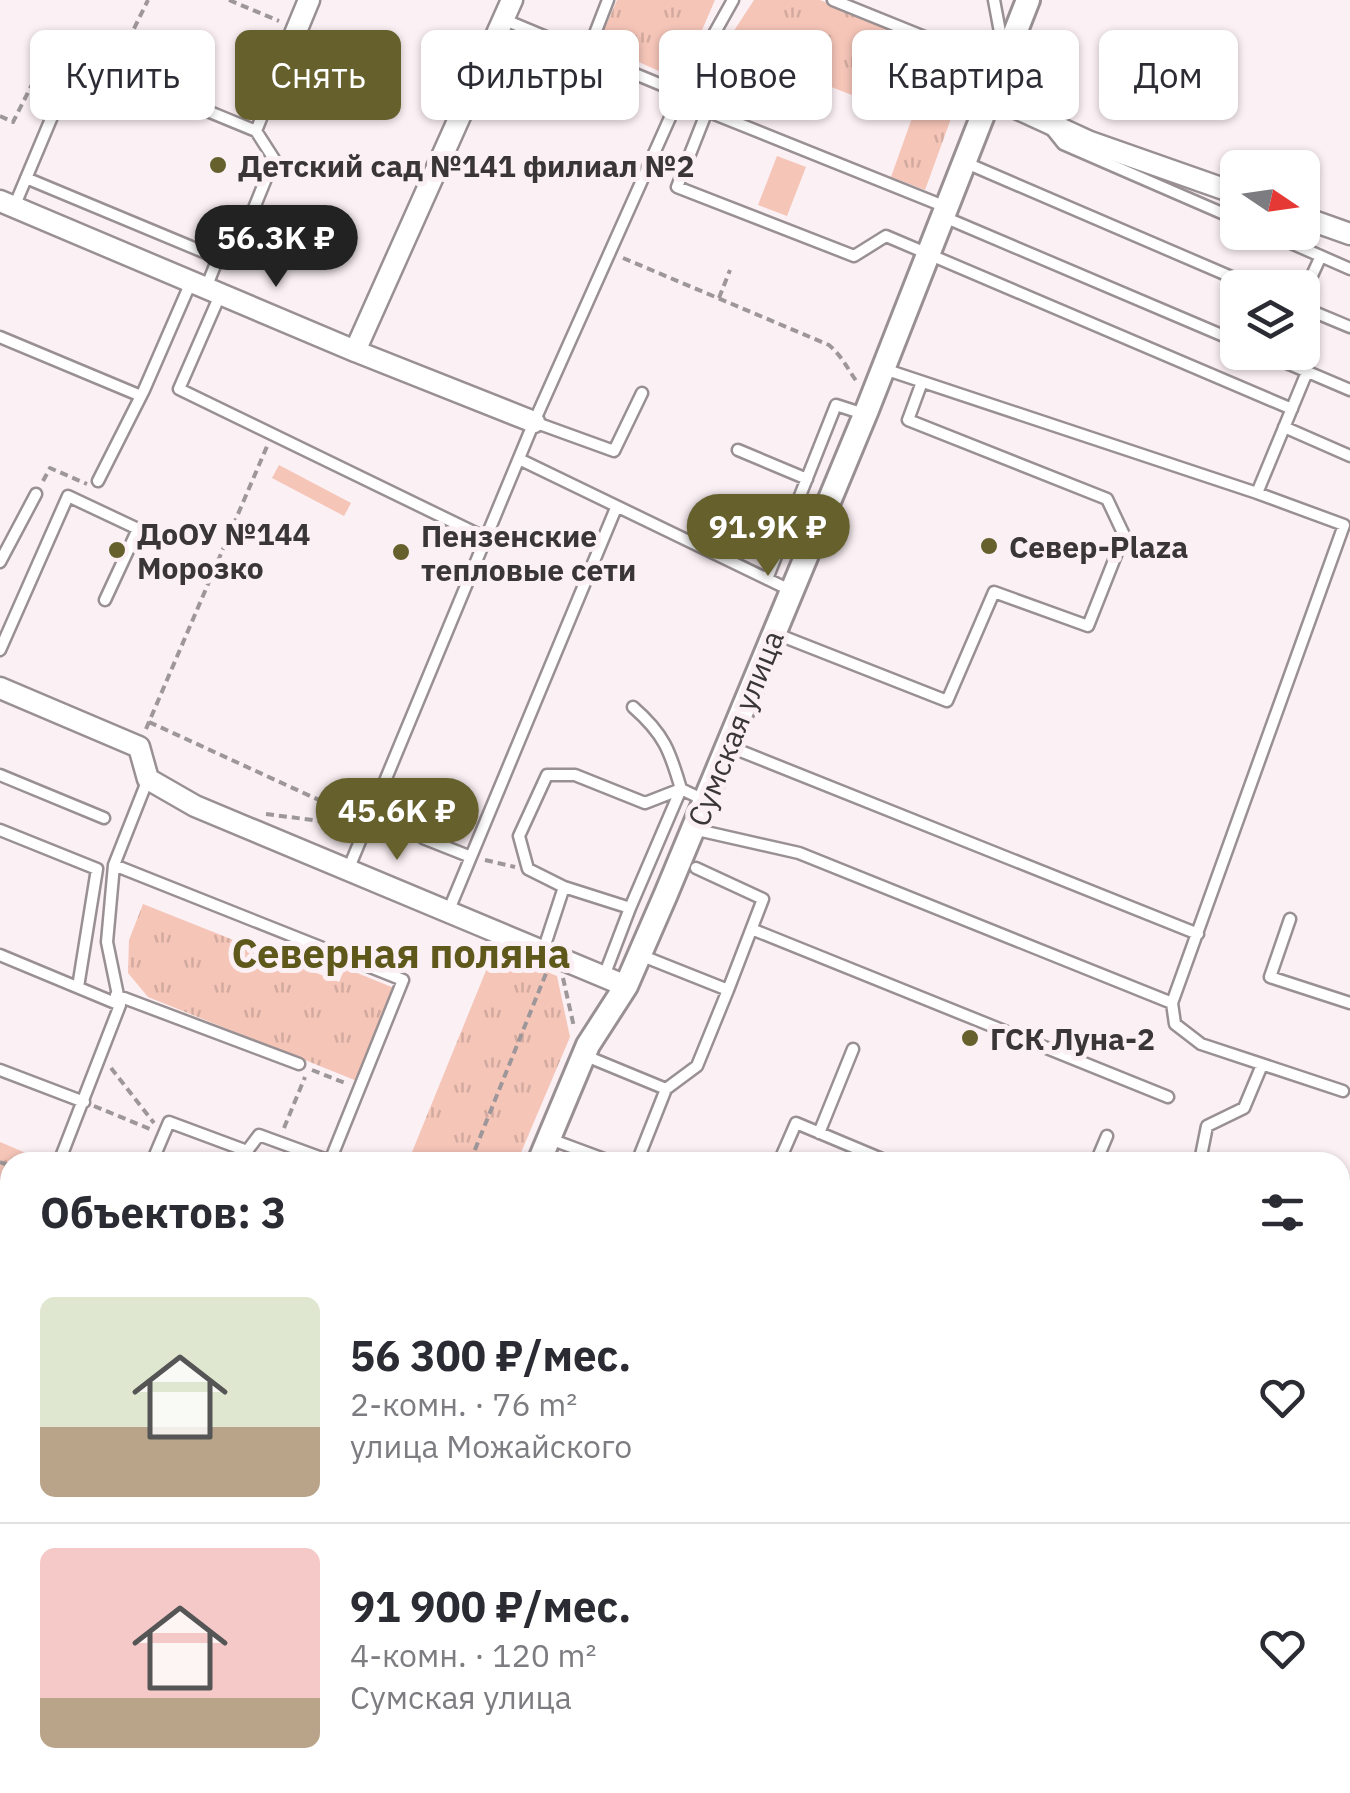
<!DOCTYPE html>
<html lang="ru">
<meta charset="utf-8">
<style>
:root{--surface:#fff;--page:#f2f2f3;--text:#2b2b33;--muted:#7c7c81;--line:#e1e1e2;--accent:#66602d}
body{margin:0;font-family:"IBM Plex Sans",sans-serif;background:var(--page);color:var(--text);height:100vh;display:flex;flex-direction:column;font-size:38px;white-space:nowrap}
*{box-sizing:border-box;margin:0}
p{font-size:32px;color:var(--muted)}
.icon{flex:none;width:55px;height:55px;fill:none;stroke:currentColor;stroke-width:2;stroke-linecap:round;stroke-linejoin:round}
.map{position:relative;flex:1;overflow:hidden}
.panel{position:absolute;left:0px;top:1152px;width:1350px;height:642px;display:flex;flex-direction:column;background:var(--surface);border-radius:30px 30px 0 0;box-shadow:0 2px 8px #0004}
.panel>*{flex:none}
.top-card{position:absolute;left:30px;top:30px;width:1290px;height:90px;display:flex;gap:20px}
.needle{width:65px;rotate:103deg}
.controls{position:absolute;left:1220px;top:150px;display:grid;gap:20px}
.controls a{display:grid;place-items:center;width:100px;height:100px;border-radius:15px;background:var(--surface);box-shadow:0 2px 8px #0004;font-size:50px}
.price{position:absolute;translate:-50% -85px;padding:0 22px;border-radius:35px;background:var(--accent);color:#fff;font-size:32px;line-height:65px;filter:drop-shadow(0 2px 5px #0008)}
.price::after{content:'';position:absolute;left:50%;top:60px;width:30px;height:22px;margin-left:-15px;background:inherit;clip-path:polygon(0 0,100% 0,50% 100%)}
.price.active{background:#222;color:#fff}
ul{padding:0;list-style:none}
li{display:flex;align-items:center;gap:30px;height:250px;padding:0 40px}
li+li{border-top:2px solid var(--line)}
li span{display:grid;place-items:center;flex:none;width:280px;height:200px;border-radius:15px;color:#555}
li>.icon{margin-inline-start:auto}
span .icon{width:120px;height:120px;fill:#fffc;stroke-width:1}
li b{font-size:42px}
h2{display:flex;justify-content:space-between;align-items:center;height:120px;padding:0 40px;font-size:42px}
.chip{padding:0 35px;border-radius:15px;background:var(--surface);box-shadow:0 2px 8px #0004;font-size:35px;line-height:90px}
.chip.active{background:var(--accent);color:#fff}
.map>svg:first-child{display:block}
.grass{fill:url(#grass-tufts)}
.park{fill:#f5c5b8}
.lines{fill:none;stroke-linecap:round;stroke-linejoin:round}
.service-casing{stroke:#999093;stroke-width:15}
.minor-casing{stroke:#999093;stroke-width:25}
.tertiary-casing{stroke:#999093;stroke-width:28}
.primary-casing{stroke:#999093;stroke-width:35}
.path{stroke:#9e979a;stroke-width:4;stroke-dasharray:8 5;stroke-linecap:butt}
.service{stroke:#fff;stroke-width:10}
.minor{stroke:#fff;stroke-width:20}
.tertiary{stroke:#fff;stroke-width:22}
.primary{stroke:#fff;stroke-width:30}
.poi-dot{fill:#66602d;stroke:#fbf0f4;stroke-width:4}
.labels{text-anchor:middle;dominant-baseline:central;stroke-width:10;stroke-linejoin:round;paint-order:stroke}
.poi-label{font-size:30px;font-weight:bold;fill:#3a3638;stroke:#fbf0f4;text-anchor:start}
.street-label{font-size:30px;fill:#3a3638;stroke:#fbf0f4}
.district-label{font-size:40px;font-weight:bold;fill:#5e581b;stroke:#fbf0f4}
</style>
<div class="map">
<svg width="1350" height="1793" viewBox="0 0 1350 1793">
<defs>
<pattern id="grass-tufts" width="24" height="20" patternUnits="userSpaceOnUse" patternTransform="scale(2.5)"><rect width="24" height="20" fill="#f5c5b8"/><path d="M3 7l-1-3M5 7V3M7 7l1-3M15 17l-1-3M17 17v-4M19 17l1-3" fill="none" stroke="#d3aa9f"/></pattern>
</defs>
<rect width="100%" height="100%" fill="#fbf0f4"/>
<!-- grass -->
<path class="grass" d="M617,0H715L686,67L668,75L598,44Z
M754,0H820L953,53L969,69L925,190L891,177L912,118L724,46Z
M143,904L339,982L345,968L394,988L357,1081L148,997L128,973L129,940Z
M494,951L557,976L570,1037L517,1162H408Z
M0,1142L45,1161L10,1162V1217L0,1213Z"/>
<!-- park -->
<path class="park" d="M777,156L806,167L787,216L758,205Z
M279,465L351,503L344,516L272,478Z"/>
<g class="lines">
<defs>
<path id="service" d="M608,0L587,54L681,93
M833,0L954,49
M994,0L1003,48
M505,20L587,54
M1051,129L1063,144L1238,220
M256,131L278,76
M964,162L1257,288
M26,178L218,258
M14,207L72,69L93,64L256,131L274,159L252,213L218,258L206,288
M946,207L707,111L677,187L854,256L886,236L1292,409
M944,217L1238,342
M1266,232L1350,269
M220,295L179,389L486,538
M1302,297L1321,256
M1302,307L1350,327
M0,337L141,396
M1261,352L1350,390
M534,422L614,451L642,393
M1284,427L1350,456
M738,450L807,479
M519,459L790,590
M98,481L144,390L191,282
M1257,493L1307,372
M0,562L36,494
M767,579L836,405L864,414
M774,633L947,701L994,592L1088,626L1124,535L1107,499L908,420L922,382
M0,650L68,496L138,529L105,600
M633,707C664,734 670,751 681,789L704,800
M728,746L1198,934
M0,775L104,818
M547,775H575L645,803L681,789L630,908L564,887L528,869L519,836Z
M693,829L799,853L1172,1003L1344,525L1257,493L884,369
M0,830L97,869L78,987
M423,838L471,857
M114,865L403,980L330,1161L259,1135L247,1151L169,1122L152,1162
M348,870L534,422L681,93L733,0
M448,912L616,508
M1290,919L1270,977L1350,1003
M754,930L1168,1097
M543,951L564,887
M0,955L120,1005
M640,955L728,990L763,899L696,868
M604,976L630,908
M116,995L299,1064
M1172,1003L1175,1024L1201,1044L1343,1091
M586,1056L666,1089L637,1162
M0,1070L84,1102
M666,1089L697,1066L728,990
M819,1133L853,1049
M550,1139L612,1162
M59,1162L120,1005L107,942L114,865L148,779
M779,1162L796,1123L889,1162
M1096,1162L1107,1136
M1203,1162L1201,1156L1207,1126L1244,1108L1262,1065
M1340,1356L1350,1352
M0,1477L10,1480
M0,1485L10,1505
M1340,1624L1350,1619
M0,1630L10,1589
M0,1704L10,1707
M328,1785L354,1793
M697,1785L704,1793
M1050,1785L1052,1793
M144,1793L147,1785
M599,1793L602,1785
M772,1793L774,1785
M1124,1793L1127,1785"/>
<path id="minor" d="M278,75L309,0
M990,96L1090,142L1238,194
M0,201L355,351L534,422
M1302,217L1350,234
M355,351L512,0
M0,688L139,747L148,779L195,806L626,986"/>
<path id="tertiary" d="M539,1162L588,1045L626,986L666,894L867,410L1028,0"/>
<path id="primary" d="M0,1253L10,1257
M1340,1730L1350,1728
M1340,1752H1350
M1255,1785L1266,1793
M1286,1785L1298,1793"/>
</defs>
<!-- service casing -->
<use href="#service" class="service-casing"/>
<!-- minor casing -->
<use href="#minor" class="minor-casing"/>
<!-- tertiary casing -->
<use href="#tertiary" class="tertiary-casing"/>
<!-- primary casing -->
<use href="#primary" class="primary-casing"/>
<!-- path -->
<path class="path" d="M229,0L279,21
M0,116L13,122L54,41L87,32L128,41L148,0
M623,258L829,345C842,356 847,368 857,382
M719,298L730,270
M43,481L50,468L87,484
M149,722L356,817
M146,729L268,444
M266,814L351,825
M379,826L409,834
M485,860L515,867
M563,978L574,1027
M111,1068L154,1123
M312,1070L345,1083
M94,1106L150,1129
M284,1128L305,1077
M0,1162L10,1166
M470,1162L547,971
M0,1284L10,1288
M0,1304L10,1298
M1340,1702L1350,1701"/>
<!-- service -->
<use href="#service" class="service"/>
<!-- minor -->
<use href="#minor" class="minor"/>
<!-- tertiary -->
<use href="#tertiary" class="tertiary"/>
<!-- primary -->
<use href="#primary" class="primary"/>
</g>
<!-- markers -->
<g class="poi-dot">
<circle cx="218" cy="165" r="10"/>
<circle cx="989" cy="546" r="10"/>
<circle cx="117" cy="550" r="10"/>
<circle cx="401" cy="552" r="10"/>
<circle cx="970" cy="1038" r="10"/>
</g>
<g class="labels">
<!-- poi labels -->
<g class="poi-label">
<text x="238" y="165">Детский сад №141 филиал №2</text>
<text x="137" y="533">ДоОУ №144<tspan x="137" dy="34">Морозко</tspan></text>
<text x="421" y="535">Пензенские<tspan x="421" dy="34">тепловые сети</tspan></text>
<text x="1009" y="546">Север-Plaza</text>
<text x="990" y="1038">ГСК Луна-2</text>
</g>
<!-- street labels -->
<g class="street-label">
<text transform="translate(735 728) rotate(-68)">Сумская улица</text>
</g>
<!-- district labels -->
<g class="district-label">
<text x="401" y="953">Северная поляна</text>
</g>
</g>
</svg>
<div class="controls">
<a><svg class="needle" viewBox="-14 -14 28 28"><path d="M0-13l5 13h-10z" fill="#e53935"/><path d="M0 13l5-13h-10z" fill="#7c7c81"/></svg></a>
<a><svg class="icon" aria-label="layers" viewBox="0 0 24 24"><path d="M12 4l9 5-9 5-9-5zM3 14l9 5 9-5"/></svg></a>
</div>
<b class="price active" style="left:276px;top:290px">56.3K ₽</b>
<b class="price" style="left:768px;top:579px">91.9K ₽</b>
<b class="price" style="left:397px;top:863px">45.6K ₽</b>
<div class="top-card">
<a class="chip">Купить</a>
<a class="chip active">Снять</a>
<a class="chip">Фильтры</a>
<a class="chip">Новое</a>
<a class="chip">Квартира</a>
<a class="chip">Дом</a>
</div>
<section class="panel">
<h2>Объектов: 3<svg class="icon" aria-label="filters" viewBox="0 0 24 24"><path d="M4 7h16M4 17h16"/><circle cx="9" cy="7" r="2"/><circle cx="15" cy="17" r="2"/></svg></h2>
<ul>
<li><span style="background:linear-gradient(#dfe7d0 65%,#b9a48a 0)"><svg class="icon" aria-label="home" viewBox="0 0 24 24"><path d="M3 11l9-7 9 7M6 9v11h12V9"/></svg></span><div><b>56 300 ₽/мес.</b><p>2-комн. · 76 m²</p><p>улица Можайского</p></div><svg class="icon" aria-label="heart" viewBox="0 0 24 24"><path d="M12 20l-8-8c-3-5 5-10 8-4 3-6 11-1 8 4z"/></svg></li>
<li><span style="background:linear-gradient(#f6c9c9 75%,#b9a48a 0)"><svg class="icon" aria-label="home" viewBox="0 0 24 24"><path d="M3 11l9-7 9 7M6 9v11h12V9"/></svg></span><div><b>91 900 ₽/мес.</b><p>4-комн. · 120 m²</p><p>Сумская улица</p></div><svg class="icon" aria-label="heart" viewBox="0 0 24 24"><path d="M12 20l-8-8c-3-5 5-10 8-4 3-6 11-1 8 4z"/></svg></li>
</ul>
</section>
</div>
